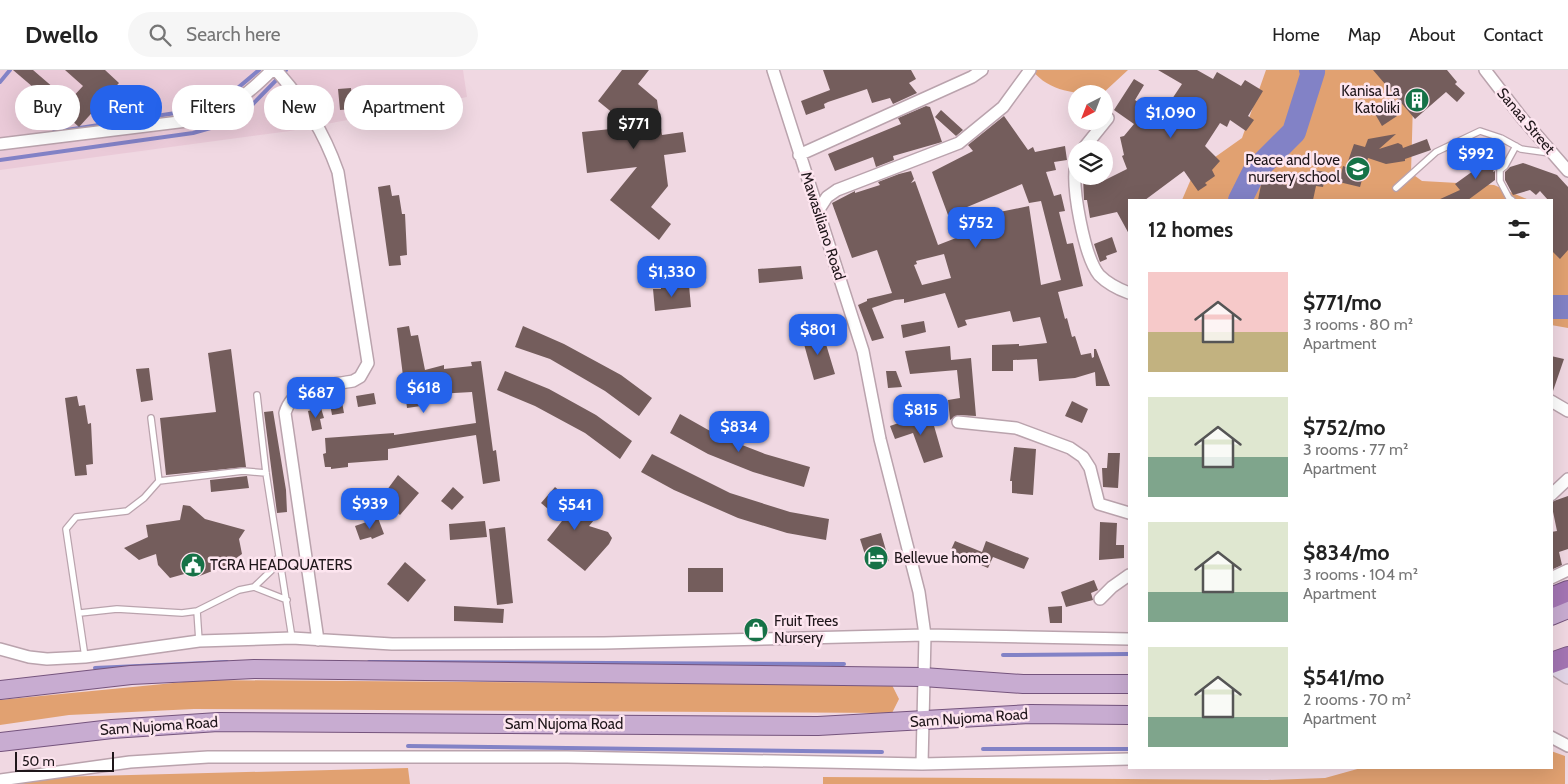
<!DOCTYPE html>
<meta charset="utf-8">
<style>
:root{--surface:#fff;--page:#f6f6f6;--text:#222;--muted:#767676;--line:#e0e0e0;--accent:#2563eb}
body{margin:0;font-family:Cabin,sans-serif;background:var(--page);color:var(--text);height:100vh;display:flex;flex-direction:column;font-size:19px;white-space:nowrap}
*{box-sizing:border-box;margin:0}
p{font-size:16px;color:var(--muted)}
.icon{flex:none;width:28px;height:28px;fill:none;stroke:currentColor;stroke-width:2;stroke-linecap:round;stroke-linejoin:round}
.map{position:relative;flex:1;overflow:hidden}
.sheet{position:absolute;left:1128px;top:129px;width:425px;height:570px;display:flex;flex-direction:column;background:var(--surface);border-radius:0px;box-shadow:0 5px 20px #0002}
.sheet>*{flex:none}
.top-card{position:absolute;left:15px;top:15px;width:475px;height:45px;display:flex;gap:10px}
.needle{width:32px;rotate:222deg}
.fabs{position:absolute;left:1068px;top:15px;display:grid;gap:10px}
.fabs a{display:grid;place-items:center;width:45px;height:45px;border-radius:50%;background:var(--surface);box-shadow:0 5px 20px #0002;font-size:25px}
.scale{position:absolute;left:15px;bottom:12px;width:99px;box-sizing:border-box;padding-left:5px;border:2px solid #1f161a;border-top:0;font-size:14px;line-height:18px;white-space:nowrap;color:#1f161a;-webkit-text-stroke:4px #fde5ef;paint-order:stroke}
.price{position:absolute;translate:-50% -42px;padding:0 11px;border-radius:10px;background:var(--accent);color:#fff;font-size:16px;line-height:32px;filter:drop-shadow(0 1px 2px #0008)}
.price::after{content:'';position:absolute;left:50%;top:30px;width:15px;height:11px;margin-left:-8px;background:inherit;clip-path:polygon(0 0,100% 0,50% 100%)}
.price.active{background:#222;color:#fff}
ul{padding:0;list-style:none}
li{display:flex;align-items:center;gap:15px;height:125px;padding:0 20px}
li span{display:grid;place-items:center;flex:none;width:140px;height:100px;border-radius:0px;color:#555}
li>.icon{margin-inline-start:auto}
span .icon{width:60px;height:60px;fill:#fffc;stroke-width:1}
li b{font-size:21px}
h2{display:flex;justify-content:space-between;align-items:center;height:60px;padding:0 20px;font-size:21px}
.tag{padding:0 18px;border-radius:22px;background:var(--surface);box-shadow:0 5px 20px #0002;font-size:18px;line-height:45px}
.tag.active{background:var(--accent);color:#fff}
header{display:flex;align-items:center;gap:30px;box-sizing:border-box;height:70px;padding:0 25px;background:var(--surface);border-bottom:1px solid var(--line)}
header strong{font-size:24px}
nav{display:flex;gap:28px;margin-inline-start:auto;font-size:18px}
.search{width:350px;height:45px;background:var(--page);display:flex;align-items:center;gap:12px;box-sizing:border-box;padding:0 18px;border-radius:28px;color:var(--muted);font-size:19px}
.map>svg:first-child{display:block}
.built{fill:#eacad8}
.green{fill:#e1a171}
.lines{fill:none;stroke-linecap:round;stroke-linejoin:round}
.stream{stroke:#8282c6;stroke-width:4}
.river{stroke:#8282c6;stroke-width:24}
.building{fill:#745d5c;fill-rule:evenodd}
.lane-casing{stroke:#baa3ad;stroke-width:8}
.street-casing{stroke:#baa3ad;stroke-width:14}
.secondary-casing{stroke:#baa3ad;stroke-width:18}
.primary-casing{stroke:#75547d;stroke-width:20}
.highway-casing{stroke:#75547d;stroke-width:22}
.lane{stroke:#fff;stroke-width:5.5}
.street{stroke:#fff;stroke-width:11}
.secondary{stroke:#e3d6e8;stroke-width:15}
.primary{stroke:#c8acd1;stroke-width:18}
.highway{stroke:#a375b3;stroke-width:20}
.labels{text-anchor:middle;dominant-baseline:central;stroke-width:5;stroke-linejoin:round;paint-order:stroke}
.poi-label{font-size:15px;fill:#1f161a;stroke:#fde5ef;text-anchor:start}
.street-label{font-size:15px;fill:#1f161a;stroke:#fde5ef}
</style>
<header>
<strong>Dwello</strong>
<div class="search"><svg class="icon" aria-label="search" viewBox="0 0 24 24"><circle cx="10" cy="10" r="6"/><path d="M15 15l6 6"/></svg>Search here</div>
<nav><a>Home</a><a>Map</a><a>About</a><a>Contact</a></nav>
</header>
<div class="map">
<svg width="1568" height="714" viewBox="0 0 1568 714">
<rect width="100%" height="100%" fill="#f0d8e2"/>
<!-- built -->
<path class="built" d="M0,0H463L467,27L290,61L0,100Z"/>
<!-- green -->
<path class="green" d="M1032,0H1128L1102,24C1077,24 1049,22 1032,0Z
M1266,0H1389L1413,33L1411,103L1422,111L1494,115L1529,130H1182L1194,102L1242,68Z
M1551,139L1568,156V258L1551,255Z
M204,610L892,615L899,629L892,643L194,639L69,645L0,655V630Z
M1551,681L1565,686V714H823V707L1267,710L1325,708L1361,698H1551Z
M408,698L410,714H11L54,707Z"/>
<g class="lines">
<!-- stream -->
<path class="stream" d="M0,12L10,0
M54,62L201,39L227,27L259,0
M0,90L193,63L221,55L252,35L286,0
M1003,585L1129,584
M369,592L844,594
M95,598L227,592
M408,676L882,682
M983,679H1129"/>
<!-- river -->
<path class="river" d="M1240,130L1254,102L1294,62L1313,2L1311,0
M1551,237H1568"/>
</g>
<!-- building -->
<path class="building" d="M13,0H33L69,31L83,16L65,0H105L119,13L79,57L61,41L60,43L47,29Z
M622,0H649L638,14L657,30L662,65L683,62L686,82L664,85L668,116L651,137L671,154L659,170L610,130L637,97L587,103L582,62L630,57L598,31Z
M823,0H911L916,9L909,13L917,23L893,34L890,28L872,33L867,19L828,32L824,34L825,38L806,45L801,31L830,20Z
M1158,0H1197L1213,9L1217,2L1241,16L1245,10L1263,21L1248,46L1254,50L1246,61L1230,50L1227,57L1220,53L1205,76L1220,91L1212,100L1215,106L1205,113L1207,115L1198,121L1184,101L1145,130H1129V164L1117,142L1090,148L1087,130H1084L1083,107H1096L1097,114L1127,99L1122,86L1124,85L1120,67L1124,66L1134,54L1114,40L1134,9L1144,15L1135,30L1153,43L1156,39L1162,44L1182,14Z
M1373,0H1447L1457,12L1455,14L1465,23L1457,32L1446,22L1415,49Z
M351,18L353,39L340,40L338,19Z
M1395,29L1397,46L1382,56L1374,42Z
M926,36L930,37L942,72L893,86L894,90L876,97L873,87L835,101L828,84L901,54L898,48Z
M941,40L963,60L956,66L935,47Z
M1004,46L1028,80L1033,77L1035,82L1065,76L1067,90L1054,92L1056,100L1046,102L1054,126L1061,124L1065,141L1059,142L1067,174L1073,173L1083,216L1058,222L1065,249L1067,248L1072,267L1075,266L1081,285L1091,283L1092,288L1094,287V279H1096L1110,316H1096L1095,302L1075,308L1039,311L1037,289L1013,290V301H992V275L1019,274V276L1047,273L1040,247L1013,252L1010,241L965,250L967,255L958,258L945,223L904,233V229L895,230L872,238L884,268L872,271L858,235L867,231V229L892,223L877,180L852,188L832,133L855,121V123L880,115L878,112L899,104L911,101L914,109L911,113L915,111L938,175L956,168L950,152L1029,136L1041,215L1061,210L1041,131L1029,133L1022,114L948,145L932,102L973,81L968,75ZM944,184L951,208L922,215L914,195L917,194L916,191Z
M1396,64L1379,79L1398,73L1402,75L1403,78L1427,69L1431,80L1405,89V91L1386,94L1368,88L1360,117L1339,112L1343,96L1346,97L1354,74L1365,77L1368,69Z
M1485,82L1498,87L1493,102L1495,101V110L1468,130H1438L1460,120L1455,114L1480,96Z
M1523,93L1557,105L1568,117V180L1560,189L1551,180V130H1548L1540,121L1536,125L1530,120L1513,125L1505,110V102L1510,97Z
M1311,100L1326,102L1323,117L1316,116L1313,130H1258L1262,110L1288,115L1290,102L1310,105Z
M390,115L392,126L399,125L402,144H405L407,185L400,186L401,195L389,196L378,117Z
M1112,167L1117,182L1106,186L1107,189L1100,192L1094,174Z
M801,196L803,209L759,213L758,199Z
M674,214V217L689,215L691,237L655,241L653,219H661V215Z
M924,251L926,262L903,268L901,255Z
M409,256L411,266L418,265L425,300L444,295V299L472,296L471,292L481,291L493,381L496,380L500,411L483,414L476,365L388,379V390L348,393V397L331,399V397H325L323,384L326,383L325,368L394,363V365L476,353L472,322L419,325L421,336L407,338L397,258Z
M523,256L564,274L621,305L652,328L639,346L605,321L550,289L515,277Z
M822,261L835,304L814,310L802,267Z
M950,276L951,290L971,288L976,346L958,345L950,350L948,330L960,328L957,300L910,304L905,281Z
M231,279L246,397L166,405L160,348L216,342L208,283Z
M1551,286L1564,289L1553,321H1551Z
M149,298L153,330L141,332L136,299Z
M505,301L549,319L596,345L632,371L620,389L585,363L535,336L497,320Z
M886,301H896L902,317L888,318Z
M374,323L376,334L358,337L356,326Z
M77,326L79,336L85,335L88,354L91,353L93,394L86,395L87,405L75,406L65,328Z
M1072,331L1088,339L1082,353L1065,346Z
M342,332L344,343L332,345L330,334Z
M321,338L324,348L320,349L322,359L312,361L308,341Z
M273,341L286,420L287,442L277,443L264,342Z
M930,342L943,387L924,393L913,363L895,369L890,356Z
M680,344L719,366L765,384L810,397L804,417L753,402L708,384L670,363Z
M1014,377L1036,379L1033,425L1012,423V411H1010Z
M1108,383H1120L1118,418L1103,417L1102,398H1107Z
M652,384L730,423L790,442L829,449L826,470L787,463L738,448L674,420L641,402Z
M398,405L419,423L400,445L381,428Z
M247,406L249,418L211,422L210,410Z
M453,417L464,427L452,440L441,431Z
M555,417L594,450L589,456L608,462L612,468L609,474L585,501L547,470L562,451L541,433Z
M1568,426V479L1559,482L1562,495L1551,500V462L1557,461L1551,432Z
M183,435L190,436L205,449L245,460L239,469L242,484L225,496L197,507L195,501L170,508L158,495L156,484L139,490L124,478L148,467L146,455L180,450Z
M378,448L384,464L372,469L371,467L360,470L355,456Z
M485,451L487,467L450,470L449,454Z
M1100,452L1117,453L1116,475H1124V488L1099,490Z
M505,457L513,533L497,535L489,459Z
M881,463L889,491L869,497L860,469Z
M955,471L982,482L986,471L1029,488L1024,499L993,487L988,498L950,482Z
M405,492L426,510L408,532L387,514Z
M688,498H723V522H688Z
M1094,510L1098,520L1091,523L1093,530L1066,537L1061,522Z
M454,536L504,539L503,553L454,551Z
M1062,536V553H1050L1048,537Z"/>
<g class="lines">
<defs>
<path id="lane" d="M1396,118L1436,82L1480,61L1501,68L1521,79L1550,83
M1512,130L1509,128L1500,111V100L1505,96L1516,76
M257,325L266,403L292,568
M159,411L243,401L266,403
M254,517L276,496L277,489
M197,541L199,571
M80,543L117,539L182,543L197,541L239,520L254,517L287,530
M85,587L66,459L76,447L127,441L144,428L159,411L151,348"/>
<path id="street" d="M276,0C306,34 323,60 338,102L368,293L360,307L353,311C327,316 293,314 285,343L318,570
M773,0L863,281L880,369L919,522L925,565L922,694
M1485,0L1522,48L1568,101
M0,74L195,50C230,38 246,26 272,0
M1083,79L1108,48
M799,85L972,7L982,0
M1076,93C1071,116 1084,186 1099,205C1107,213 1118,219 1129,223
M818,141L827,127L837,120L959,73L1003,37L1030,0
M1551,331L1568,341
M958,352L1016,358L1070,378L1083,387L1090,398L1099,434L1129,443
M1551,425L1568,409
M1551,508L1568,500
M1100,529L1112,517L1129,505
M0,579L29,587L47,589L85,587L199,571L292,568L392,574L604,573L925,565L1129,569
M1551,667L1568,676
M0,710L130,692L208,687H567L922,694L1129,689"/>
<path id="secondary" d="M1551,595L1568,606"/>
<path id="primary" d="M1551,546L1568,539
M0,620L131,605L254,599L923,607L1023,614H1129
M0,672L112,659L218,652L818,656L1030,644L1129,645"/>
<path id="highway" d="M1551,528L1568,521
M1551,593L1568,587"/>
</defs>
<!-- lane casing -->
<use href="#lane" class="lane-casing"/>
<!-- street casing -->
<use href="#street" class="street-casing"/>
<!-- secondary casing -->
<use href="#secondary" class="secondary-casing"/>
<!-- primary casing -->
<use href="#primary" class="primary-casing"/>
<!-- highway casing -->
<use href="#highway" class="highway-casing"/>
<!-- lane -->
<use href="#lane" class="lane"/>
<!-- street -->
<use href="#street" class="street"/>
<!-- secondary -->
<use href="#secondary" class="secondary"/>
<!-- primary -->
<use href="#primary" class="primary"/>
<!-- highway -->
<use href="#highway" class="highway"/>
</g>
<!-- icons -->
<defs>
<symbol id="building-disc" viewBox="-11 -11 22 22"><circle r="9.5" fill="#167247" stroke="#fde5ef"/><path d="M-4-6H4V6H1V3H-1V6H-4ZM-2.5-4.3h1.7v1.8h-1.7ZM.8-4.3h1.7v1.8H.8ZM-2.5-1h1.7V.8h-1.7ZM.8-1h1.7V.8H.8Z" fill="#fff"/></symbol>
<symbol id="school-disc" viewBox="-11 -11 22 22"><circle r="9.5" fill="#167247" stroke="#fde5ef"/><path d="M0-5L7-2L0 1L-7-2ZM-4 1L0 2.5L4 1V4Q0 6-4 4Z" fill="#fff"/></symbol>
<symbol id="hotel-disc" viewBox="-11 -11 22 22"><circle r="9.5" fill="#167247" stroke="#fde5ef"/><path d="M-6-4.5h1.5V1H6V5H4.5V3h-9V5H-6ZM-4 0a1.8 1.8 0 1 1 3.6 0ZM.5 0V-2.5h3Q6-2.5 6 0Z" fill="#fff"/></symbol>
<symbol id="civic-disc" viewBox="-11 -11 22 22"><circle r="9.5" fill="#167247" stroke="#fde5ef"/><path d="M-.6-6.5H3V-4.5H.6V-3L4-1V1h2V6H-6V1h2V-1L-.6-3ZM-1.2 2.5V6h2.4V2.5Z" fill="#fff"/></symbol>
<symbol id="shop-disc" viewBox="-11 -11 22 22"><circle r="9.5" fill="#167247" stroke="#fde5ef"/><path d="M-5-2.5h2.3a2.7 3.5 0 0 1 5.4 0H5L5.5 6h-11ZM-1.5-2.5h3a1.5 2.3 0 0 0-3 0Z" fill="#fff"/></symbol>
</defs>
<g fill-rule="evenodd">
<use href="#building-disc" x="1403" y="16" width="28" height="28"/>
<use href="#school-disc" x="1344" y="85" width="28" height="28"/>
<use href="#hotel-disc" x="862" y="474" width="28" height="28"/>
<use href="#civic-disc" x="179" y="481" width="28" height="28"/>
<use href="#shop-disc" x="742" y="546" width="28" height="28"/>
</g>
<g class="labels">
<!-- poi labels -->
<g class="poi-label">
<text x="1400" y="21" text-anchor="end">Kanisa La<tspan x="1400" dy="17">Katoliki</tspan></text>
<text x="1340" y="90" text-anchor="end">Peace and love<tspan x="1340" dy="17">nursery school</tspan></text>
<text x="894" y="488">Bellevue home</text>
<text x="210" y="495">TCRA HEADQUATERS</text>
<text x="774" y="551">Fruit Trees<tspan x="774" dy="17">Nursery</tspan></text>
</g>
<!-- street labels -->
<g class="street-label">
<text transform="translate(1526 51) rotate(50)">Sanaa Street</text>
<text transform="translate(823 156) rotate(72)">Mawasiliano Road</text>
<text transform="translate(969 648) rotate(-4)">Sam Nujoma Road</text>
<text x="564" y="654">Sam Nujoma Road</text>
<text transform="translate(159 656) rotate(-4)">Sam Nujoma Road</text>
</g>
</g>
</svg>
<div class="fabs">
<a><svg class="needle" viewBox="-14 -14 28 28"><path d="M0-13l5 13h-10z" fill="#e53935"/><path d="M0 13l5-13h-10z" fill="#767676"/></svg></a>
<a><svg class="icon" aria-label="layers" viewBox="0 0 24 24"><path d="M12 4l9 5-9 5-9-5zM3 14l9 5 9-5"/></svg></a>
</div>
<div class="scale">50 m</div>
<b class="price" style="left:1171px;top:69px">$1,090</b>
<b class="price active" style="left:634px;top:80px">$771</b>
<b class="price" style="left:1476px;top:110px">$992</b>
<b class="price" style="left:976px;top:179px">$752</b>
<b class="price" style="left:672px;top:228px">$1,330</b>
<b class="price" style="left:818px;top:286px">$801</b>
<b class="price" style="left:424px;top:344px">$618</b>
<b class="price" style="left:316px;top:349px">$687</b>
<b class="price" style="left:921px;top:366px">$815</b>
<b class="price" style="left:739px;top:383px">$834</b>
<b class="price" style="left:370px;top:460px">$939</b>
<b class="price" style="left:575px;top:461px">$541</b>
<div class="top-card">
<a class="tag">Buy</a>
<a class="tag active">Rent</a>
<a class="tag">Filters</a>
<a class="tag">New</a>
<a class="tag">Apartment</a>
</div>
<section class="sheet">
<h2>12 homes<svg class="icon" aria-label="filters" viewBox="0 0 24 24"><path d="M4 7h16M4 17h16"/><circle cx="9" cy="7" r="2"/><circle cx="15" cy="17" r="2"/></svg></h2>
<ul>
<li><span style="background:linear-gradient(#f6c9c9 60%,#c2b280 0)"><svg class="icon" aria-label="home" viewBox="0 0 24 24"><path d="M3 11l9-7 9 7M6 9v11h12V9"/></svg></span><div><b>$771/mo</b><p>3 rooms · 80 m²</p><p>Apartment</p></div></li>
<li><span style="background:linear-gradient(#dfe7d0 60%,#7fa58c 0)"><svg class="icon" aria-label="home" viewBox="0 0 24 24"><path d="M3 11l9-7 9 7M6 9v11h12V9"/></svg></span><div><b>$752/mo</b><p>3 rooms · 77 m²</p><p>Apartment</p></div></li>
<li><span style="background:linear-gradient(#dfe7d0 70%,#7fa58c 0)"><svg class="icon" aria-label="home" viewBox="0 0 24 24"><path d="M3 11l9-7 9 7M6 9v11h12V9"/></svg></span><div><b>$834/mo</b><p>3 rooms · 104 m²</p><p>Apartment</p></div></li>
<li><span style="background:linear-gradient(#dfe7d0 70%,#7fa58c 0)"><svg class="icon" aria-label="home" viewBox="0 0 24 24"><path d="M3 11l9-7 9 7M6 9v11h12V9"/></svg></span><div><b>$541/mo</b><p>2 rooms · 70 m²</p><p>Apartment</p></div></li>
</ul>
</section>
</div>
